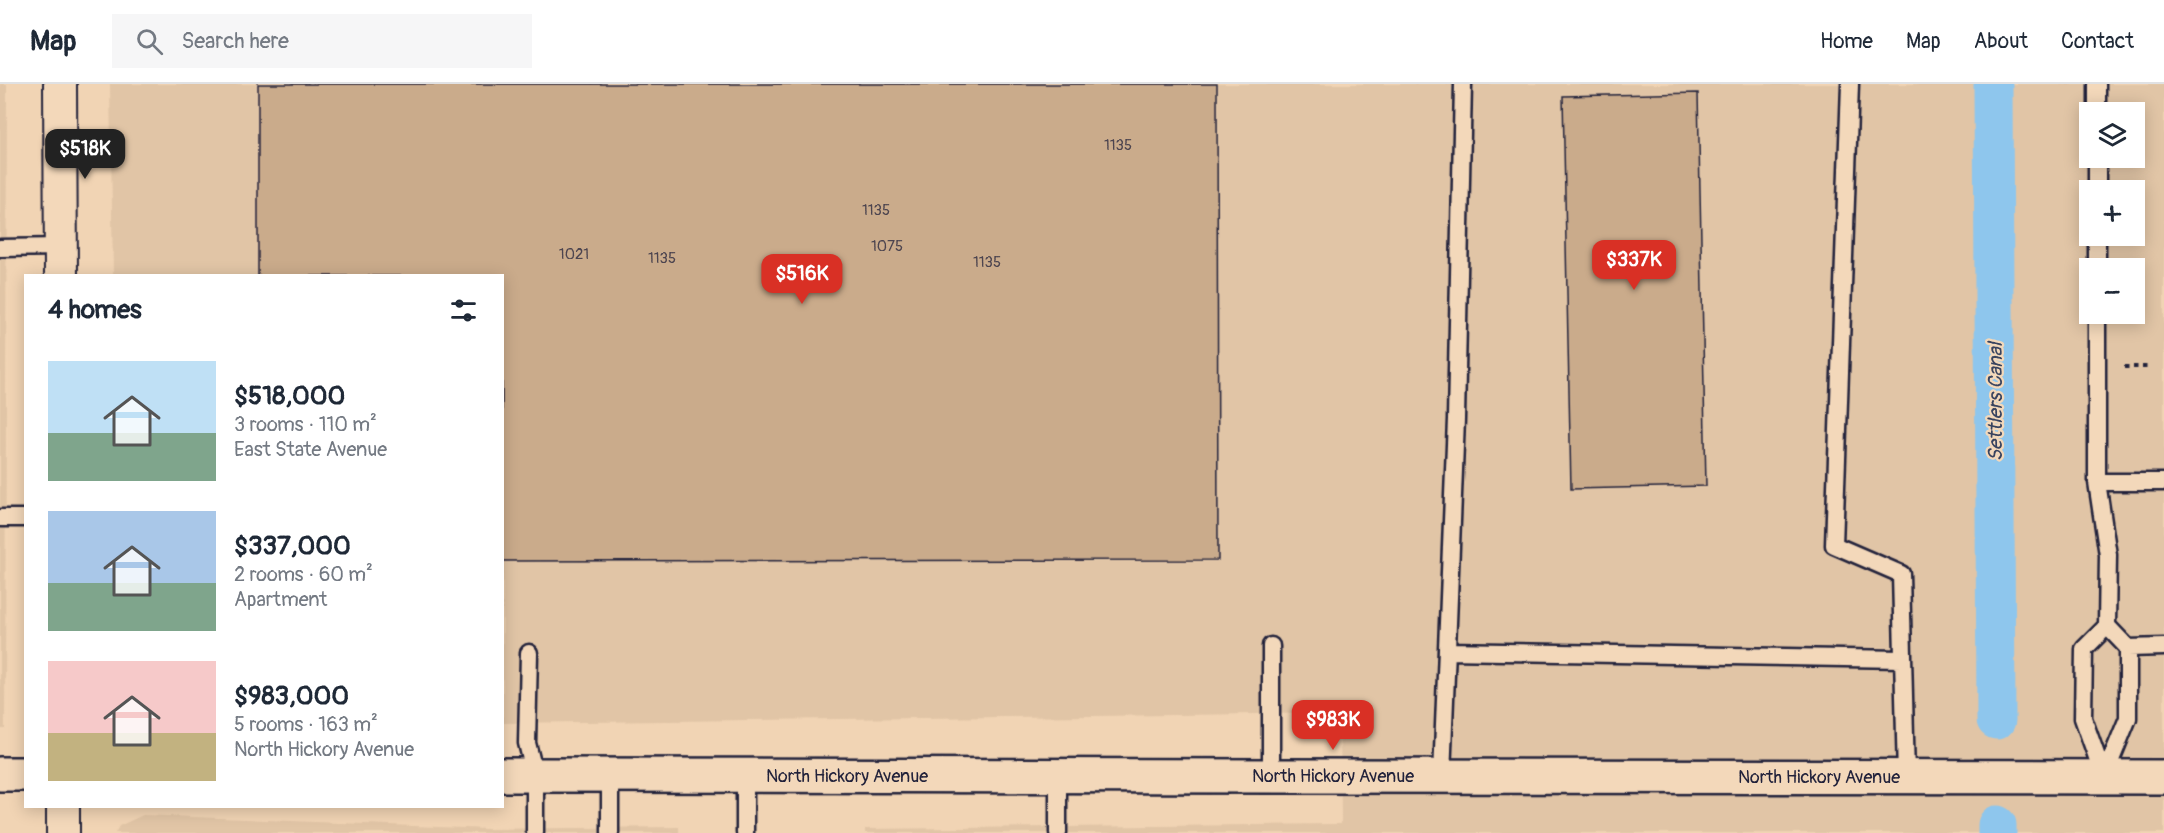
<!DOCTYPE html>
<meta charset="utf-8">
<style>
:root{--surface:#fff;--page:#f6f6f7;--text:#1f2937;--muted:#747a83;--line:#e0e1e3;--accent:#d93025}
body{margin:0;font-family:Pangolin,sans-serif;background:var(--page);color:var(--text);height:100vh;display:flex;flex-direction:column;font-size:22px;white-space:nowrap}
*{box-sizing:border-box;margin:0}
p{font-size:20px;color:var(--muted)}
.icon{flex:none;width:33px;height:33px;fill:none;stroke:currentColor;stroke-width:2;stroke-linecap:round;stroke-linejoin:round}
.map{position:relative;flex:1;overflow:hidden}
.side{position:absolute;left:24px;top:190px;width:480px;height:534px;display:flex;flex-direction:column;background:var(--surface);border-radius:0px;box-shadow:0 3px 15px #0003}
.side>*{flex:none}
.tools{position:absolute;left:2079px;top:18px;display:grid;gap:12px}
.tools a{display:grid;place-items:center;width:66px;height:66px;border-radius:0px;background:var(--surface);box-shadow:0 3px 15px #0003;font-size:30px}
.price{position:absolute;translate:-50% -51px;padding:0 14px;border-radius:12px;background:var(--accent);color:#fff;font-size:20px;line-height:39px;filter:drop-shadow(0 2px 3px #0008)}
.price::after{content:'';position:absolute;left:50%;top:36px;width:18px;height:14px;margin-left:-9px;background:inherit;clip-path:polygon(0 0,100% 0,50% 100%)}
.price.on{background:#222;color:#fff}
ul{padding:0;list-style:none}
li{display:flex;align-items:center;gap:18px;height:150px;padding:0 24px}
li span{display:grid;place-items:center;flex:none;width:168px;height:120px;border-radius:0px;color:#555}
li>.icon{margin-inline-start:auto}
span .icon{width:72px;height:72px;fill:#fffc;stroke-width:1}
li b{font-size:26px}
h2{display:flex;justify-content:space-between;align-items:center;height:72px;padding:0 24px;font-size:26px}
header{display:flex;align-items:center;gap:36px;box-sizing:border-box;height:84px;padding:0 30px;background:var(--surface);border-bottom:2px solid var(--line)}
header strong{font-size:28px}
nav{display:flex;gap:33px;margin-inline-start:auto;font-size:21px}
.search{width:420px;height:54px;background:var(--page);display:flex;align-items:center;gap:15px;box-sizing:border-box;padding:0 21px;border-radius:0px;color:var(--muted);font-size:22px}
.map>svg:first-child{display:block}
.built{fill:#e1c5a6;fill-rule:evenodd}
.lines{fill:none;stroke-linecap:round;stroke-linejoin:round}
.canal{stroke:#8ec6ed;stroke-width:39}
.building{fill:#caab8b;stroke:#22223b;stroke-width:1.5}
.lane-casing{stroke:#22223b;stroke-width:21}
.street-casing{stroke:#22223b;stroke-width:36}
.secondary-casing{stroke:#22223b;stroke-width:38}
.path{stroke:#22223b;stroke-width:4;stroke-dasharray:4.5 4.5;stroke-linecap:butt}
.lane{stroke:#f3d8ba;stroke-width:16}
.street{stroke:#f3d8ba;stroke-width:32}
.secondary{stroke:#f3d8ba;stroke-width:33}
.labels{text-anchor:middle;dominant-baseline:central;stroke-width:4.5;stroke-linejoin:round;paint-order:stroke}
.number-label{font-size:15px;fill:#4c444f}
.street-label{font-size:18px;fill:#22223b;stroke:#f3d8ba}
.water-label{font-size:20px;font-style:italic;fill:#38435f;stroke:#f3d8ba}
</style>
<header>
<strong>Map</strong>
<div class="search"><svg class="icon" aria-label="search" viewBox="0 0 24 24"><circle cx="10" cy="10" r="6"/><path d="M15 15l6 6"/></svg>Search here</div>
<nav><a>Home</a><a>Map</a><a>About</a><a>Contact</a></nav>
</header>
<div class="map">
<svg width="2164" height="749" viewBox="0 0 2164 749">
<rect width="100%" height="100%" fill="#f1d4b4"/>
<filter id="ink" filterUnits="userSpaceOnUse"><feTurbulence type="fractalNoise" baseFrequency=".0167" numOctaves="2"/><feDisplacementMap in="SourceGraphic" scale="12" xChannelSelector="R" yChannelSelector="G"/><feConvolveMatrix kernelMatrix="1 2 1 2 8 2 1 2 1" color-interpolation-filters="sRGB"/></filter>
<g filter="url(#ink)">
<!-- built -->
<path class="built" d="M0,0H7L5,645H0Z
M110,0H2164V749H865V745L1341,740L1340,629L503,639L502,192H113ZM2090,28H2134V74H2090ZM2090,106H2134V152H2090ZM2090,184H2134V230H2090Z
M143,731L488,745L679,743V749H115L119,742Z"/>
<g class="lines">
<!-- canal -->
<path class="canal" d="M1993,0L1996,636
M1997,741V749"/>
</g>
<!-- building -->
<path class="building" d="M258,0H1217L1218,476L502,477V192H258Z
M1698,9L1706,402L1571,405L1563,12Z"/>
<g class="lines">
<defs>
<path id="lane" d="M1850,0L1834,461L1901,490L1906,693
M2097,0V28
M2097,74V106
M2097,152V184
M0,164L61,163
M2097,230V398H2164
M2097,398L2108,471L2107,542
M0,434H26
M2107,542L2128,564V634L2104,693L2083,634L2084,565Z
M2128,564L2164,563
M1447,567L1902,575
M529,569L527,659L535,691V749
M610,691V749
M1058,692V749
M1271,692V562
M1442,692L1456,335L1463,0
M745,749V692"/>
<path id="street" d="M60,0L61,192
M63,723V749"/>
<path id="secondary" d="M0,690H26
M502,691L2164,693"/>
</defs>
<!-- lane casing -->
<use href="#lane" class="lane-casing"/>
<!-- street casing -->
<use href="#street" class="street-casing"/>
<!-- secondary casing -->
<use href="#secondary" class="secondary-casing"/>
<!-- path -->
<path class="path" d="M2124,283H2147"/>
<!-- lane -->
<use href="#lane" class="lane"/>
<!-- street -->
<use href="#street" class="street"/>
<!-- secondary -->
<use href="#secondary" class="secondary"/>
</g>
</g>
<g class="labels">
<!-- number labels -->
<g class="number-label">
<text x="1118" y="61">1135</text>
<text x="876" y="126">1135</text>
<text x="887" y="162">1075</text>
<text x="574" y="170">1021</text>
<text x="662" y="174">1135</text>
<text x="987" y="178">1135</text>
</g>
<!-- street labels -->
<g class="street-label">
<text x="847" y="692">North Hickory Avenue</text>
<text x="1333" y="692">North Hickory Avenue</text>
<text x="1819" y="693">North Hickory Avenue</text>
</g>
<!-- water labels -->
<g class="water-label">
<text transform="translate(1995 318) rotate(-90)">Settlers Canal</text>
</g>
</g>
</svg>
<div class="tools">
<a><svg class="icon" aria-label="layers" viewBox="0 0 24 24"><path d="M12 4l9 5-9 5-9-5zM3 14l9 5 9-5"/></svg></a>
<a>+</a>
<a>−</a>
</div>
<b class="price on" style="left:85px;top:96px">$518K</b>
<b class="price" style="left:1634px;top:207px">$337K</b>
<b class="price" style="left:802px;top:221px">$516K</b>
<b class="price" style="left:1333px;top:667px">$983K</b>
<section class="side">
<h2>4 homes<svg class="icon" aria-label="filters" viewBox="0 0 24 24"><path d="M4 7h16M4 17h16"/><circle cx="9" cy="7" r="2"/><circle cx="15" cy="17" r="2"/></svg></h2>
<ul>
<li><span style="background:linear-gradient(#bfe0f5 60%,#7fa58c 0)"><svg class="icon" aria-label="home" viewBox="0 0 24 24"><path d="M3 11l9-7 9 7M6 9v11h12V9"/></svg></span><div><b>$518,000</b><p>3 rooms · 110 m²</p><p>East State Avenue</p></div></li>
<li><span style="background:linear-gradient(#a9c7e8 60%,#7fa58c 0)"><svg class="icon" aria-label="home" viewBox="0 0 24 24"><path d="M3 11l9-7 9 7M6 9v11h12V9"/></svg></span><div><b>$337,000</b><p>2 rooms · 60 m²</p><p>Apartment</p></div></li>
<li><span style="background:linear-gradient(#f6c9c9 60%,#c2b280 0)"><svg class="icon" aria-label="home" viewBox="0 0 24 24"><path d="M3 11l9-7 9 7M6 9v11h12V9"/></svg></span><div><b>$983,000</b><p>5 rooms · 163 m²</p><p>North Hickory Avenue</p></div></li>
</ul>
</section>
</div>
